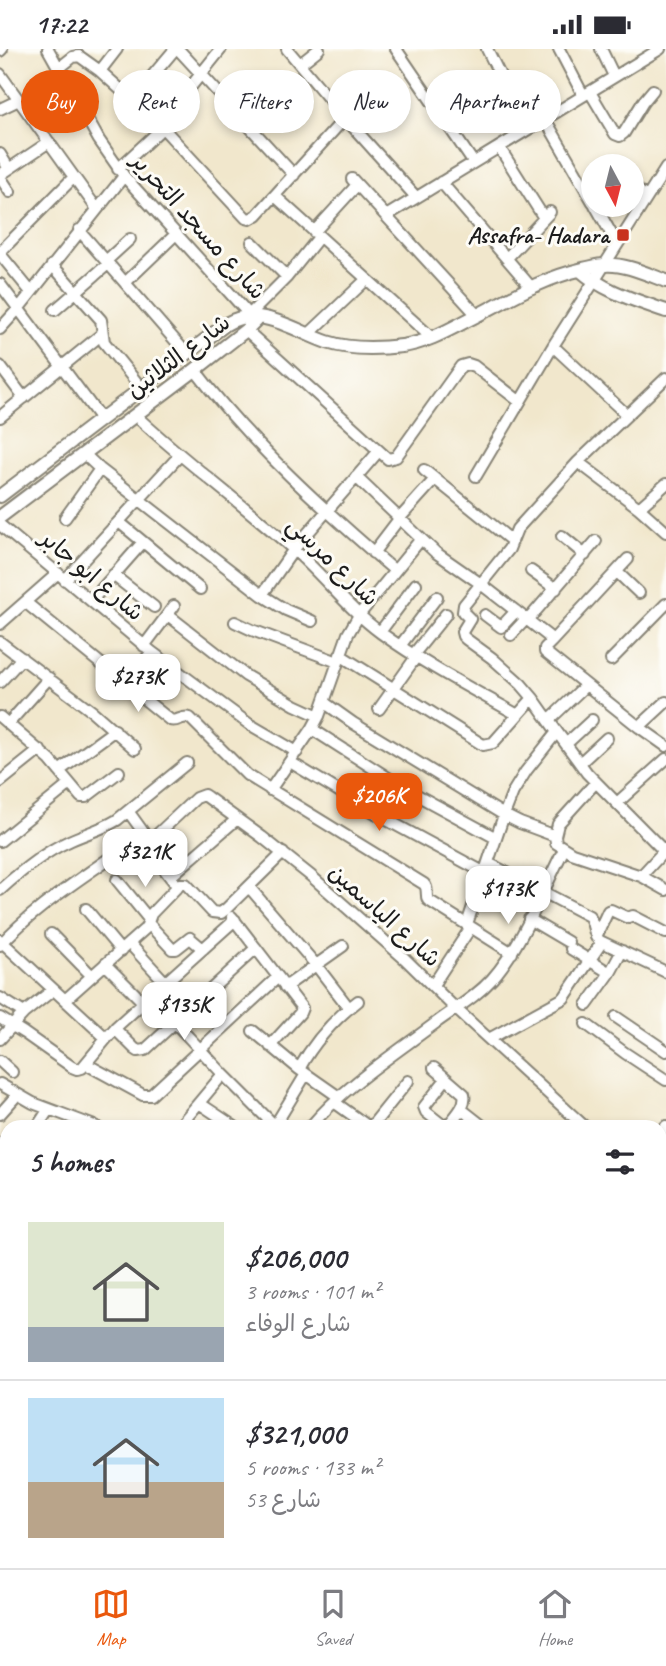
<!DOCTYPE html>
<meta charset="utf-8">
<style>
:root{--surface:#fff;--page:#f7f7f7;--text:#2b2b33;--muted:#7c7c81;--line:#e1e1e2;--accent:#ea580c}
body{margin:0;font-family:Caveat,"Playpen Sans Arabic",sans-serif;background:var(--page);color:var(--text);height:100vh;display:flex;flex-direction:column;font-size:26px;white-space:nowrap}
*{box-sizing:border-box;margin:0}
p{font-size:23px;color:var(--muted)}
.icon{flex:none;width:38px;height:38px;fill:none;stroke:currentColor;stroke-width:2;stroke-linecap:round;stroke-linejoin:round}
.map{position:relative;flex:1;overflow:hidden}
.details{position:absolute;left:0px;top:1071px;width:667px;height:448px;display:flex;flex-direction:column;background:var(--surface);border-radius:21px 21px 0 0;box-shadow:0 4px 10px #0003}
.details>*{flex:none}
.guide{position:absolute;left:21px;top:21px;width:625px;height:63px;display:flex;gap:14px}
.needle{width:46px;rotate:173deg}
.tools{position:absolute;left:581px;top:105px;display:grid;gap:14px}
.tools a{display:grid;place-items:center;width:63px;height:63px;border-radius:50%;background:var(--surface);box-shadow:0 4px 10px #0003;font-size:35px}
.price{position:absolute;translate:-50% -60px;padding:0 16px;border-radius:14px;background:#fff;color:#222;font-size:23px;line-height:46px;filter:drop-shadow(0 2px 4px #0008)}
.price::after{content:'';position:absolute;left:50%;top:42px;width:21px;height:16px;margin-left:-10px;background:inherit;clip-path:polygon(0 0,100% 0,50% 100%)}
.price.current{background:var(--accent);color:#fff}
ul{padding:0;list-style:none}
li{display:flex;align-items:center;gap:21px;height:175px;padding:0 28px}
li+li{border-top:2px solid var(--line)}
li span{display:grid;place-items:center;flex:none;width:196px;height:140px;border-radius:0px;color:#555}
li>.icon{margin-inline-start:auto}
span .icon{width:84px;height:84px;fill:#fffc;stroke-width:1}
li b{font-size:30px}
h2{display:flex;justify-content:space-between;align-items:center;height:84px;padding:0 28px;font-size:30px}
.pill{padding:0 24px;border-radius:32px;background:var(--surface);box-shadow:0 4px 10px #0003;font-size:24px;line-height:63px}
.pill.current{background:var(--accent);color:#fff}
.status{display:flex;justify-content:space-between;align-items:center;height:49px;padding:0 35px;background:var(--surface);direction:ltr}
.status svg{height:19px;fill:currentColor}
.menu{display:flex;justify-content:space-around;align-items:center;height:98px;border-top:2px solid var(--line);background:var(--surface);font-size:19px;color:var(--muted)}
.menu a{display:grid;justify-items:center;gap:4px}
.menu .current{color:var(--accent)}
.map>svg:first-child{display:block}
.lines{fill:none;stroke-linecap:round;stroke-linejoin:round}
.minor-casing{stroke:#868274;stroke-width:14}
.tertiary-casing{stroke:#868274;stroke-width:16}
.minor{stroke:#fff;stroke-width:10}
.tertiary{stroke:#fff;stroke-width:12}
.poi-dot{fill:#c8321e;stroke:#fdfcf7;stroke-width:2.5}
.labels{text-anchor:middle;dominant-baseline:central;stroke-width:6;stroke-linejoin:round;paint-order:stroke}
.street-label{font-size:24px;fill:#1c1c1c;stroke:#fdfcf7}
.poi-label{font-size:24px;font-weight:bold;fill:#1c1c1c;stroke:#fdfcf7;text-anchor:end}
</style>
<div class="status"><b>17:22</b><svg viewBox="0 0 49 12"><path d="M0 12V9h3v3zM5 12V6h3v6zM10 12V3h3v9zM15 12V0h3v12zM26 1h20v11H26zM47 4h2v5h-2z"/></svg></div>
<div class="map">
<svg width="666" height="1519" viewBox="0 0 666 1519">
<rect width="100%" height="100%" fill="#fdfcf7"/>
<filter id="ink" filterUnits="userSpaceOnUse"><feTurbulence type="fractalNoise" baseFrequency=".0143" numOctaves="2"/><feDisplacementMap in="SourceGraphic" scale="14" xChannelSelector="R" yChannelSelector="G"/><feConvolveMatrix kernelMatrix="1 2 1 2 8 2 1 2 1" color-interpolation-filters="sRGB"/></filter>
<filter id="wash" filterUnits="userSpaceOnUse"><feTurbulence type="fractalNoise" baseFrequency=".00686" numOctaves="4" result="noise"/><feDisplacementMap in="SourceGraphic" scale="28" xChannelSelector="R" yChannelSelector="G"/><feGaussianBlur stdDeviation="1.57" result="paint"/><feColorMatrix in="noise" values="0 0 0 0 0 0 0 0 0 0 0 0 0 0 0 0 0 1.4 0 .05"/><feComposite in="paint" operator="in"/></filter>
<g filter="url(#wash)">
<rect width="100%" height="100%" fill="#f1e7cc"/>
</g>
<g filter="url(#ink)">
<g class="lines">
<defs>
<path id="minor" d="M48,0L99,91L124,127L255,272
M178,0L294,126
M287,0L345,69L416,148
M396,0L473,113
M487,0L527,81
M559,0L583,46
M601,0L614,27
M0,2L2,0
M300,15L319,0
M58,20L73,8L79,7L100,22L161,77L246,169L250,170L257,166L345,69
M100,22L117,0
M0,25L97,160
M590,43L615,85L620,87L624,84L643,53L653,41
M132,51L175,0
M24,58L65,30
M0,60L19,51
M340,63L372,36
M545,70L593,153
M499,98L544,169
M0,105L9,120
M118,120L158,83L164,71L221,0
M0,126L49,93
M0,128L10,143
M352,130L477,266
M441,133L531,238
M632,136L647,149
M275,147L432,289
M595,156L617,195
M386,167L660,0
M79,181L187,305
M314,183L357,136
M252,193L287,228
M0,203L74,128
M0,205L31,243
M507,209L550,163
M106,212L130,190
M52,216L101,271L104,293L142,340
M125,234L176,185
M0,235L101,370
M55,261L108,215
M249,266L287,228L319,188
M0,280L19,259L124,127
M246,281L388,410L396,408L461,317L468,315L474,317L519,352
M309,285L367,230
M553,297L627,366
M0,317L24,349
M195,321C252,396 323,460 394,521
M135,366C185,413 242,454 293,500C324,527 348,560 381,584C424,615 472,640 518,666
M0,368L102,285
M84,405L100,420L262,546L286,561L312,572
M578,413L639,459L666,483
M424,421L512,492
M476,427L553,297L666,119
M356,428L435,503L481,535L548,587L551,593
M639,459L666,435
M65,469L100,420
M119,473L200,540
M0,476L152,603L249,675L297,703
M562,487L585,506
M373,504L399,470L435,430
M628,510L551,593L545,599V603L639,678L666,697
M531,522L556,540
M617,523L639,544
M113,526L154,558
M65,531L180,406
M262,546L294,500L378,403
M91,552L143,493
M25,553L170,671C177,674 182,666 190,669L247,726L424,835C429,840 425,845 428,851L512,904
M168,566L246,627L295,656L319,667
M485,566L501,578L516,562
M528,571L596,492
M235,573L252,581L338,613
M0,575L58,524
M380,583L416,535
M511,586L526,570
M0,593L93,663L135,700
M144,597L174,557
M400,597L437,548
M340,606L483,696L493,694L533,649
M413,606L446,565
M611,611L666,555
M0,633L22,609
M125,634L152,603
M325,654L353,674L504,766L520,774L555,787
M379,660L416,608
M0,668L50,711L81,748H86L119,723
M549,671L586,636
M8,675L49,629
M639,678L666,653
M312,680L404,739L496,789
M566,695L592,671
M290,713L387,771L485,824
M580,714L607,689
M59,722L115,681
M0,733L40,701
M596,733L558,775L555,787L556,794L572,804L641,827L666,841
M270,741L312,680L319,667L348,585L359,566L421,490
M617,754L666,710
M128,762L146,787L150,802L178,838
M0,792L70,735
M147,795L196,749L204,746L207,748L262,788L311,827L405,910L456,960L585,1078
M664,802L587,724L557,683L533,649L521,635L492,609L466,590L463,587L462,583L470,570L463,563L464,556L509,500L517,480L578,413L666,329
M488,814L589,867C595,875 592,885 600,892L666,923
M641,827L666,800
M170,828L237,770
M117,831L148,869
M249,838L316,916L349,959
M0,841C20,823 43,804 67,793C83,785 101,781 117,771L187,714
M86,860L121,902
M232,868L302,959L300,964L270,997
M529,870L568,893
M148,874L172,900H176L190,889L203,900
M467,875L504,766L513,743L526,722L557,683
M51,885L92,927
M596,888L608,862L611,861L628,869L633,867L666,884
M0,891L106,989
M129,894L165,933
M0,896C41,851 96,822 143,784
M571,900L610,924
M105,915L143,953
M433,936L471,878
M285,938L343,897
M150,947L223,1025L275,1077
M0,949L24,964
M65,951L146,879L151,865L180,835H186L212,863L221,864L226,860L283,804
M587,956L610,924L622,902
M616,968L666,1002
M0,969L24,984L72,1018L77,1020L82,1019L116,978L235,871
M586,975L625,1004L666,1031
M115,980L135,1000L138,1002L145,1001L256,899
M253,982L299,1020L339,1048
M0,990L24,964L53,941
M489,990L564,949L602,893
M0,1012L12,1023
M86,1015L143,1046H151L278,928
M434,1019L464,1045C467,1057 454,1068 447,1078
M299,1020C314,993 333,971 358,952
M0,1035L33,1054L97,1078
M334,1053L369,1078
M199,1054L235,1078
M461,1060L484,1078
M0,1065L17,1046
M182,1074L223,1025
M37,1078L49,1060
M274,1078L306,1025
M310,1078C346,1036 393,1006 437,973C456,959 476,948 492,930C522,896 543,841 564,800
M371,1078L408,1032
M445,1078L426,1063L424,1058L446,1030
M660,1086L666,1077
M0,1094L7,1103
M660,1137L666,1141
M0,1165L7,1161
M660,1189L666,1179
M0,1215L7,1228
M660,1269L666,1270
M0,1299L7,1307
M660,1318L666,1306
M0,1372L7,1380
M660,1389L666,1392
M0,1395L7,1390
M0,1408L7,1415
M0,1442L7,1432
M660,1449L666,1452
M0,1487L7,1477
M32,1512L40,1519
M103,1512L110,1519
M229,1512L236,1517L242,1512
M319,1512L327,1517
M453,1512L462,1519
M540,1512L553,1519
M637,1512L650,1519
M85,1519L91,1512
M197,1519L201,1512
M357,1519L360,1515
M380,1519L384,1512
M473,1519L478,1512"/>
<path id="tertiary" d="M580,221C605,243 635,251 666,262
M0,447L226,275C260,255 295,282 327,293C351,301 377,300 402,297C425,294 445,283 466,272C506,252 539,230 583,220C590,219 597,216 604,216C624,214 647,225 666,232
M0,468L195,321L246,281L259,268"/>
</defs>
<!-- minor casing -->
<use href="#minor" class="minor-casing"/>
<!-- tertiary casing -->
<use href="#tertiary" class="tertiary-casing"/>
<!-- minor -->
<use href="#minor" class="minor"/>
<!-- tertiary -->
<use href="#tertiary" class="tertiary"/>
</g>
</g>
<!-- markers -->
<rect class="poi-dot" x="616" y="179" width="14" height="14" rx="3.5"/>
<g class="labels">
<!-- street labels -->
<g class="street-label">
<text transform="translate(199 177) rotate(48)">شارع مسجد التحرير</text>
<text transform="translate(178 307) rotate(-37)">شارع الثلاثين</text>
<text transform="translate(333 512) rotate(44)">شارع مرسي</text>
<text transform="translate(92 526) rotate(40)">شارع ابو جابر</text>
<text transform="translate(385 866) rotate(42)">شارع الياسمين</text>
</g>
<!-- poi labels -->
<g class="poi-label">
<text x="609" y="186">Assafra- Hadara</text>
</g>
</g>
</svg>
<div class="tools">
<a><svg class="needle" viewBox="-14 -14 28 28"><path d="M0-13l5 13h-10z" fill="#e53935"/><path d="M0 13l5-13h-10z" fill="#7c7c81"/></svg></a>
</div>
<b class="price" style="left:138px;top:665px">$273K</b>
<b class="price current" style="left:379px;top:784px">$206K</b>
<b class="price" style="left:145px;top:840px">$321K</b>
<b class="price" style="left:508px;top:877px">$173K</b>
<b class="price" style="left:184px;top:993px">$135K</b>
<div class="guide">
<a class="pill current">Buy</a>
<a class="pill">Rent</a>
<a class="pill">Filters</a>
<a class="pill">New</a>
<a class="pill">Apartment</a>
</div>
<section class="details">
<h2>5 homes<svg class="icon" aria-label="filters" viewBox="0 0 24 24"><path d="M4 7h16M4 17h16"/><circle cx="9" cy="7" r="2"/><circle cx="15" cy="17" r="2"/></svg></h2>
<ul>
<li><span style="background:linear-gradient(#dfe7d0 75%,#9aa5b1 0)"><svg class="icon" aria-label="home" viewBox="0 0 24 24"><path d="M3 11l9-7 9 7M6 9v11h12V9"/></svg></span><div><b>$206,000</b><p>3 rooms · 101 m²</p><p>شارع الوفاء</p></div></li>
<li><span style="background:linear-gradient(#bfe0f5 60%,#b9a48a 0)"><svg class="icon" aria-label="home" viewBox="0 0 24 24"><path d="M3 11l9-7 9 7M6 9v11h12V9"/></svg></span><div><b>$321,000</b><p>5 rooms · 133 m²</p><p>شارع 53</p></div></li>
</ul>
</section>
</div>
<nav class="menu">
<a class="current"><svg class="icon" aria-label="map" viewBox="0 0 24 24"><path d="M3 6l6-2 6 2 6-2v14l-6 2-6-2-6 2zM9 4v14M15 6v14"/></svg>Map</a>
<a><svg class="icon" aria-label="saved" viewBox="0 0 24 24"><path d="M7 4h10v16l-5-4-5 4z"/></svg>Saved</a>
<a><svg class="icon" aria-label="home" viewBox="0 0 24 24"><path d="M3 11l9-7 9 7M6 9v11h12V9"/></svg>Home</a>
</nav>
